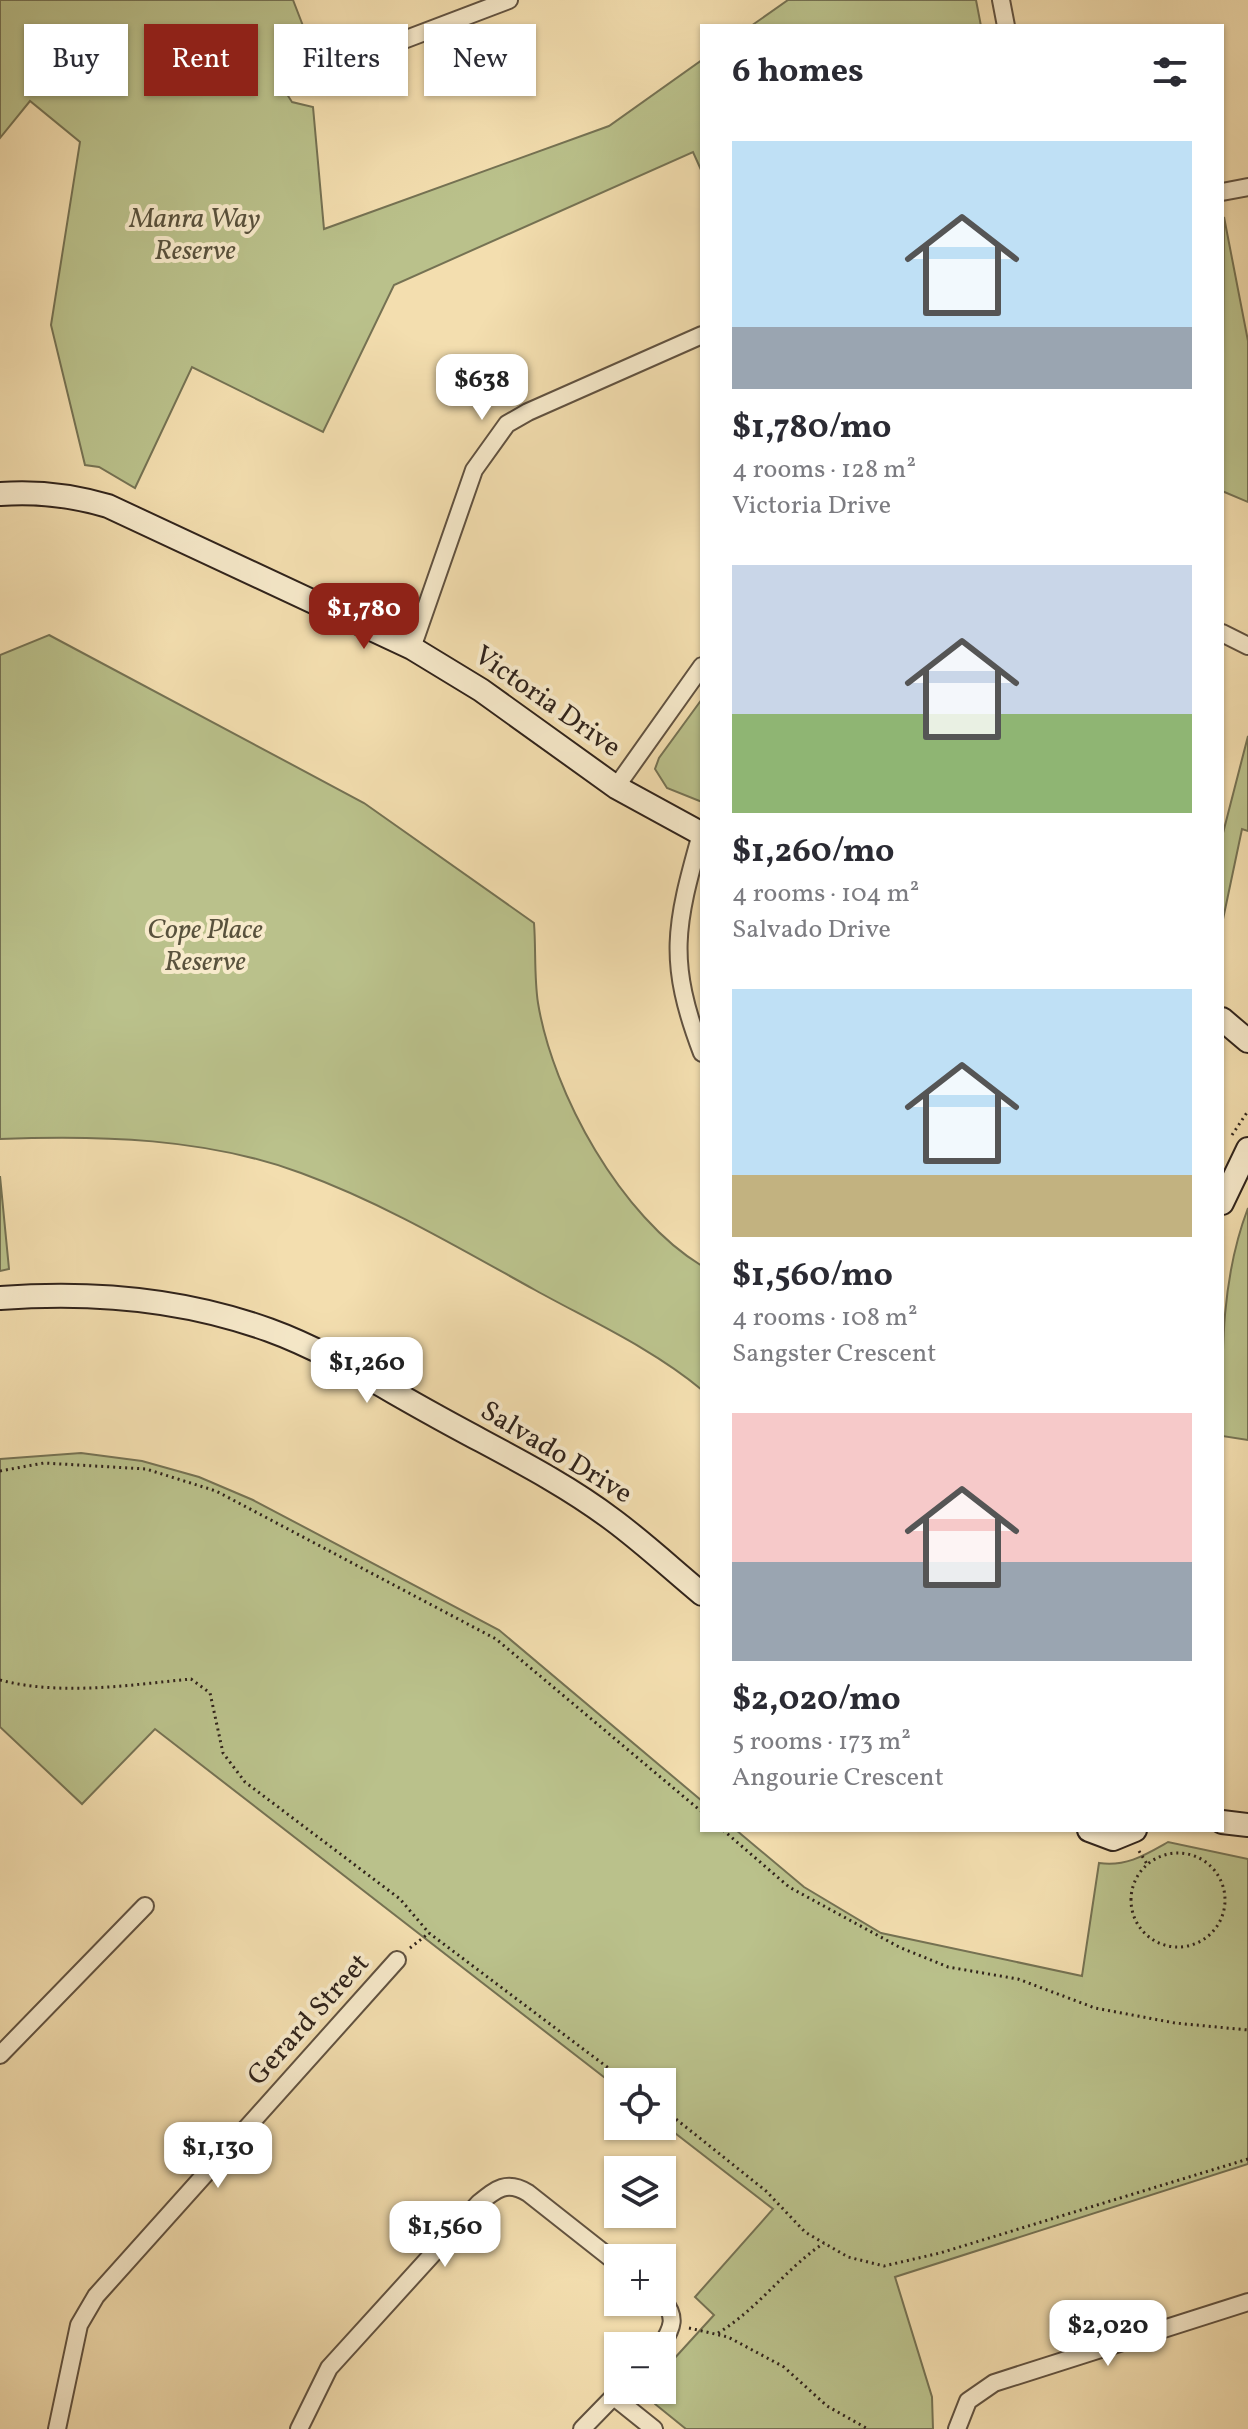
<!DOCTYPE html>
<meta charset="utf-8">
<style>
:root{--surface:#fff;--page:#f7f7f7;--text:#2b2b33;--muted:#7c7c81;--accent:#8f2418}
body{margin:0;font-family:Vollkorn,serif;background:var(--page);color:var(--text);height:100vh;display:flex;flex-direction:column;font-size:30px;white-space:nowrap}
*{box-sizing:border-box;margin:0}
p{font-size:26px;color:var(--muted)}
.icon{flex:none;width:44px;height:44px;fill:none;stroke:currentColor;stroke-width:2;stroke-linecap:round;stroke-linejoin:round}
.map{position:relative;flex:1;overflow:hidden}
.drawer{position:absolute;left:700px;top:24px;width:524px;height:1808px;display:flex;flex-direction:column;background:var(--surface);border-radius:0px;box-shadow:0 2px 6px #0004}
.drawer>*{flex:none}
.top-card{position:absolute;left:24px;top:24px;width:556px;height:72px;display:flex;gap:16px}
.tools{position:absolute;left:604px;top:2068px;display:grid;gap:16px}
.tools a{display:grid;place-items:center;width:72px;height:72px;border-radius:0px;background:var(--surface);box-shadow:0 2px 6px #0004;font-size:40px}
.price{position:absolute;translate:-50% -68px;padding:0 18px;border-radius:16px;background:#fff;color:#222;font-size:26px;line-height:52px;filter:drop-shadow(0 2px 4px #0008)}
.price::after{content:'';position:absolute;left:50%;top:48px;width:24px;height:18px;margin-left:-12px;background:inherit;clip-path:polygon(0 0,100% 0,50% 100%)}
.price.current{background:var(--accent);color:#fff}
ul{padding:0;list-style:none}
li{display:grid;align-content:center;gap:16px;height:424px;padding:0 32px}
li span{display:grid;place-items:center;height:248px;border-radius:0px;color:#555}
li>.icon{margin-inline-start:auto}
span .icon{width:144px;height:144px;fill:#fffc;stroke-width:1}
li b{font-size:34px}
h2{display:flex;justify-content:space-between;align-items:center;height:96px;padding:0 32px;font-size:34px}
.pill{padding:0 28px;border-radius:0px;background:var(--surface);box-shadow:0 2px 6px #0004;font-size:28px;line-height:72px}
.pill.current{background:var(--accent);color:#fff}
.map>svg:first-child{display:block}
.green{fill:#bac18b;stroke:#757253;stroke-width:2}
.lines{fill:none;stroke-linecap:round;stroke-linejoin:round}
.street-casing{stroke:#615240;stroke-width:20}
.secondary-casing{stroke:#30231b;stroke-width:26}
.path{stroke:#30231b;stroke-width:3;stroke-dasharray:2 4;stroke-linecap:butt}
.street{stroke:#f7eacb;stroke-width:16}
.secondary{stroke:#f7eacb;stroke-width:22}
.labels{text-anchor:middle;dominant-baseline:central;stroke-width:8;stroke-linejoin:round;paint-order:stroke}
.park-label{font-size:28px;font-style:italic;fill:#59523d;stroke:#f7eacb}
.street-label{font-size:28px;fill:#30231b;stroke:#f7eacb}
</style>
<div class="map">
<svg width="1248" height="2429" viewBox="0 0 1248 2429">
<rect width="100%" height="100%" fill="#f3deaf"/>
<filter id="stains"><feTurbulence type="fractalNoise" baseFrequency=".0025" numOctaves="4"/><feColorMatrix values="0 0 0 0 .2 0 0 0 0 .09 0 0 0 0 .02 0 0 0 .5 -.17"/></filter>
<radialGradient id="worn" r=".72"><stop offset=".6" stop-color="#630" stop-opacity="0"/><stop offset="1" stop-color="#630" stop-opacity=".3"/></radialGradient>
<!-- green -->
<path class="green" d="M0,0H293L305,31C276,50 272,74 292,102L313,107L324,229L609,126L702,60V172L693,152L394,285L323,432L192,367L135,488L99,467L85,465L51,325L80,142L30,101L0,138Z
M788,0H976L981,26H751Z
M1224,217L1248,341V502L1222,491Z
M49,635L364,803L534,923C536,949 534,977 538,1003C553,1094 621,1217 702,1266V1390C653,1349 591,1321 535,1290C459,1248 383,1203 301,1173C207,1138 99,1135 0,1139V655Z
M702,699V802L667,788L655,769L659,758Z
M1248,736V831L1242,829L1222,924V837Z
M0,1176L9,1269L0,1271Z
M1248,1208V1440L1222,1436C1222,1359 1220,1281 1248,1208Z
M81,1453L142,1461L199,1477L253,1500L499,1630L702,1801V1830H736L804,1887L881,1933L1082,1976L1099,1863C1126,1867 1145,1855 1168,1842L1248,1859V2164L895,2277L932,2397L933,2429H686L655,2404L651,2390H662V2372L714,2315L695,2297L773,2209L662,2123V2082H618V2088L155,1729L82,1804L0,1727V1459Z"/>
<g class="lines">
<defs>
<path id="street" d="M1001,0L1006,26
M322,71L509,0
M1222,192L1248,187
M1222,633L1248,646
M412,648L474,470L507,424L528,412L702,335
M616,787L702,666
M701,834C675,926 667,961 702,1053
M0,2055L145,1906
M661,2346C673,2327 677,2317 662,2299
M614,2397L654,2429
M57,2429L79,2325L96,2296L397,1960
M299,2429L329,2368L479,2203C496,2189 507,2180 528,2193L618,2264
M582,2429L620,2390
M957,2429L968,2401L994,2383L1248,2302"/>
<path id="secondary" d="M0,494C38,491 71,495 108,506L412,648L481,690L616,787L702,834
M1222,1019L1248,1041
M1222,1203L1248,1149
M0,1298C92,1291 181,1298 269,1330C327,1351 381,1386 436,1416C495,1449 559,1479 613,1520C644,1543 673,1570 702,1594
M1222,1822L1248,1825
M1089,1830L1113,1839L1135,1830"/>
</defs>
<!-- street casing -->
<use href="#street" class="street-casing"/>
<!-- secondary casing -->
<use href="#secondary" class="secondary-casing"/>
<!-- path -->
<path class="path" d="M1232,1135L1248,1111
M0,1471L44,1463L146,1469L216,1491L496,1639L702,1812
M0,1680C61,1696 129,1685 191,1679L210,1693L223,1753L245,1782L400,1899L429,1933L627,2082
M723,1830L789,1887L899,1947L948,1967L1018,1979L1095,2008L1175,2023L1248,2030
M1139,1851L1147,1864
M1131 1900a47 47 0 1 1 94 0a47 47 0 1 1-94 0Z
M410,1948L429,1933
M662,2108L766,2191L805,2232L848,2257L884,2266L940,2253L1248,2159
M689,2328L728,2337L784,2367L827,2406L868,2429
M718,2333C758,2309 785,2269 824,2243"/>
<!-- street -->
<use href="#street" class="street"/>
<!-- secondary -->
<use href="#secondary" class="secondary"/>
</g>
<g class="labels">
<!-- park labels -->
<g class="park-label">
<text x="195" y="219">Manra Way<tspan x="195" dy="32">Reserve</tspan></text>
<text x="205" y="930">Cope Place<tspan x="205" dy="32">Reserve</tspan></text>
</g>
<!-- street labels -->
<g class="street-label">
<text transform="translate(547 702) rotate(35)">Victoria Drive</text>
<text transform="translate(556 1453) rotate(31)">Salvado Drive</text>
<text transform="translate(309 2020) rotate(-48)">Gerard Street</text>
</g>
</g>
<rect width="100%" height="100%" filter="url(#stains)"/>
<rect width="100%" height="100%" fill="url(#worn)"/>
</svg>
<div class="tools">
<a><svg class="icon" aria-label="locate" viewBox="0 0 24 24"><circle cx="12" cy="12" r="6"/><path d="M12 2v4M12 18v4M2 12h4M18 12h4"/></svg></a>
<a><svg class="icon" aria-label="layers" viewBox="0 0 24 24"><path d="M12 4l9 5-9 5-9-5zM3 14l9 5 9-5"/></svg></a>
<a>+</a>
<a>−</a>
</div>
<b class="price" style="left:482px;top:422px">$638</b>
<b class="price current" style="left:364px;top:651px">$1,780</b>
<b class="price" style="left:367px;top:1405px">$1,260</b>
<b class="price" style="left:218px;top:2190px">$1,130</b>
<b class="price" style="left:445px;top:2269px">$1,560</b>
<b class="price" style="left:1108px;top:2368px">$2,020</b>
<div class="top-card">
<a class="pill">Buy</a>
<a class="pill current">Rent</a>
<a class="pill">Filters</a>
<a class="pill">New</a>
</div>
<section class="drawer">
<h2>6 homes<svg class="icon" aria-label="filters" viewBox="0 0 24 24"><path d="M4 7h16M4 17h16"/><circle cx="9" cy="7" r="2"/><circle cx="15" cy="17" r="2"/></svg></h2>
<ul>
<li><span style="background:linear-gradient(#bfe0f5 75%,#9aa5b1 0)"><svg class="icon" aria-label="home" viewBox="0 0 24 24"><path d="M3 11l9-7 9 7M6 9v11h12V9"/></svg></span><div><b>$1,780/mo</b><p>4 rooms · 128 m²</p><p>Victoria Drive</p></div></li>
<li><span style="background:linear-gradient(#c9d6e8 60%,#8fb573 0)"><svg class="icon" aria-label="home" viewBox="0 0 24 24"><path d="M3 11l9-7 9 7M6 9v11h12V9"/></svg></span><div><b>$1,260/mo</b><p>4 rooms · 104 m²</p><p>Salvado Drive</p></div></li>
<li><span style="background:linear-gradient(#bfe0f5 75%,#c2b280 0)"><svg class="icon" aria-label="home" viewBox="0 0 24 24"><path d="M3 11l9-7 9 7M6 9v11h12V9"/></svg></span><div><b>$1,560/mo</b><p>4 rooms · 108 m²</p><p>Sangster Crescent</p></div></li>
<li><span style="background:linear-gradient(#f6c9c9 60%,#9aa5b1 0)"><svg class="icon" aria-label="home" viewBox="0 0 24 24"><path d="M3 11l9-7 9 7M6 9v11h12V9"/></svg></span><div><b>$2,020/mo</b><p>5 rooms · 173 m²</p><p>Angourie Crescent</p></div></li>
</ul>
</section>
</div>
